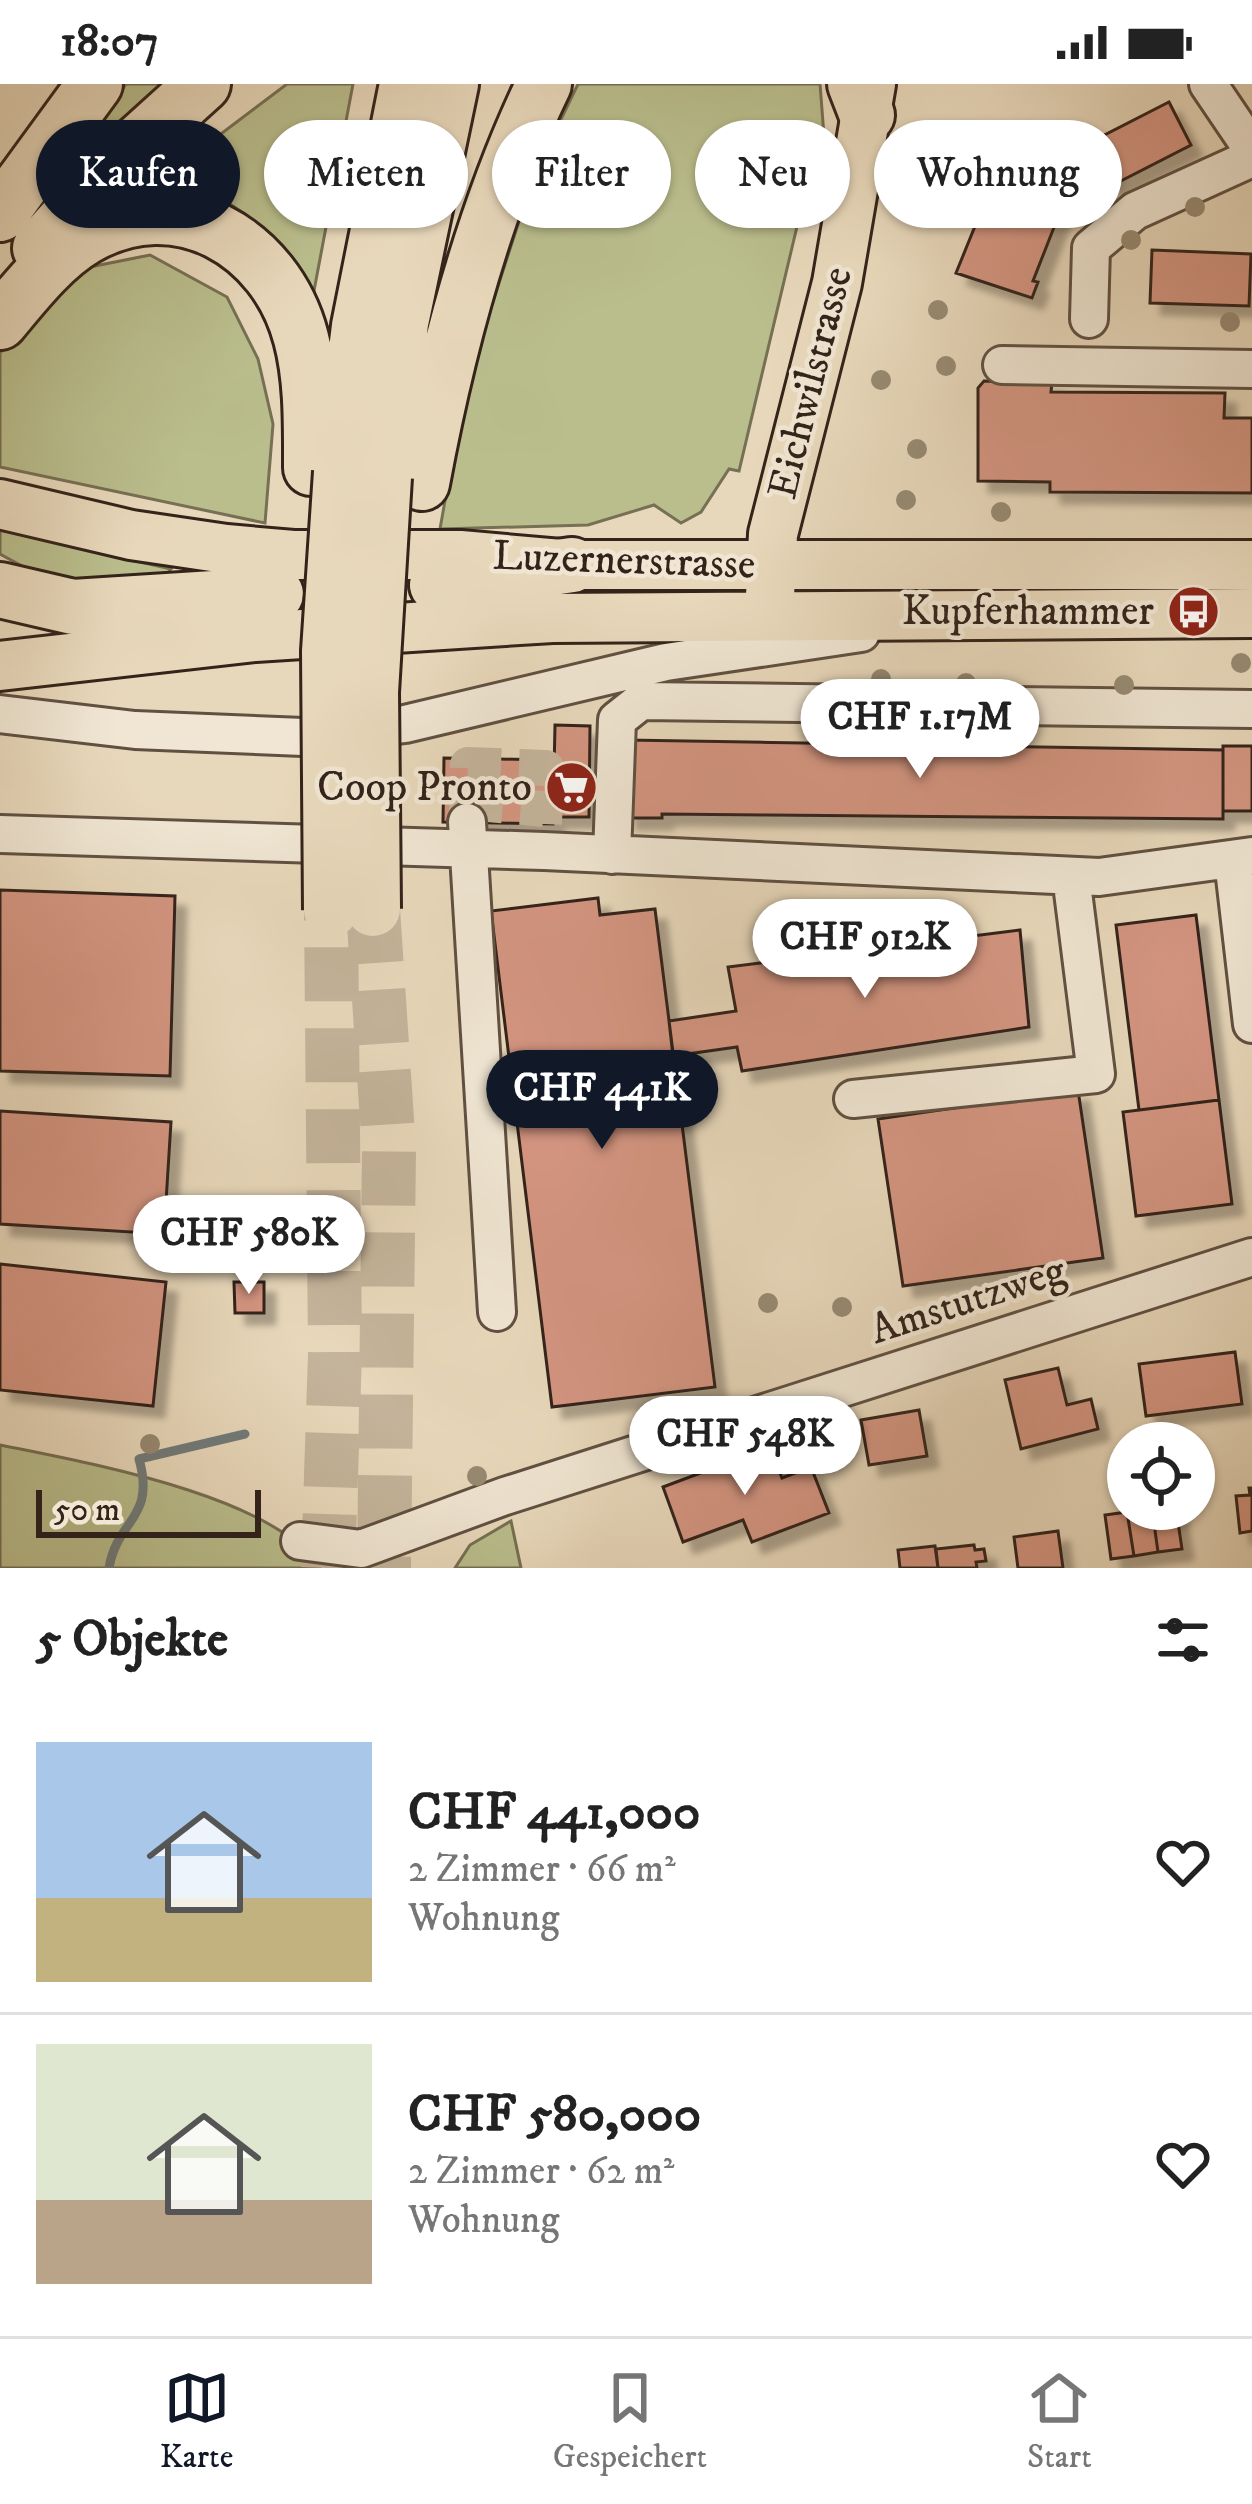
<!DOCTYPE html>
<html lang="de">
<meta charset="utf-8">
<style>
:root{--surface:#fff;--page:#f2f2f2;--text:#222;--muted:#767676;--line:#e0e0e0;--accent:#111827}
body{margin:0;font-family:"IM FELL DW Pica",serif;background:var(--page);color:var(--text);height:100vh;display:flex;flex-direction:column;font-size:45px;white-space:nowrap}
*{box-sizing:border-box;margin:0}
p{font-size:39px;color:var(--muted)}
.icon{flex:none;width:66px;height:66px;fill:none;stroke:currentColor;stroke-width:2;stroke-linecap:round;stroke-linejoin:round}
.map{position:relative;height:1484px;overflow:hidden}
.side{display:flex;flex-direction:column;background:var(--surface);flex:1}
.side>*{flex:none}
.hud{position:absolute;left:36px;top:36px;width:1182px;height:108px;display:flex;gap:24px}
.fabs{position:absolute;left:1107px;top:1338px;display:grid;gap:24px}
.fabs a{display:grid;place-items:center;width:108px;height:108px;border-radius:50%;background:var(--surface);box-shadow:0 3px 9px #0004;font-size:60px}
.scale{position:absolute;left:36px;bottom:30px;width:225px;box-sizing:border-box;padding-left:12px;border:6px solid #33231a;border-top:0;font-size:33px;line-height:42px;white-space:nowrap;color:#33231a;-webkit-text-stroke:9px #f0e6d3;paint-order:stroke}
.price{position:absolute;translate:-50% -102px;padding:0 27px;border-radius:42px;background:#fff;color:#222;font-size:39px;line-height:78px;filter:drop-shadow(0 3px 6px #0008)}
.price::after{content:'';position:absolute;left:50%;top:72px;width:36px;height:27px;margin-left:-18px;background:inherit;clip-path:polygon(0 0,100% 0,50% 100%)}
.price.selected{background:var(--accent);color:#fff}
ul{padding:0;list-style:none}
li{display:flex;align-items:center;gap:36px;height:300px;padding:0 36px}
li+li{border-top:3px solid var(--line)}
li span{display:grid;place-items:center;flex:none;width:336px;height:240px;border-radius:0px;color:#555}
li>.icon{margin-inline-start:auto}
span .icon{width:144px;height:144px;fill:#fffc;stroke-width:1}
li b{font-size:51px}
h2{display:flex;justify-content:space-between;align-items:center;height:144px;padding:0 36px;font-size:51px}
.pill{padding:0 42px;border-radius:54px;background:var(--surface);box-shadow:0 3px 9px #0004;font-size:42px;line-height:108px}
.pill.selected{background:var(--accent);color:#fff}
.status{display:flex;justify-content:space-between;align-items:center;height:84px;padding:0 60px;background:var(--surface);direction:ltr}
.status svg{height:33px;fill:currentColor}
.tabs{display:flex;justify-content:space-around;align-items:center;height:168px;border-top:3px solid var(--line);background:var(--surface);font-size:33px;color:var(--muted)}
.tabs a{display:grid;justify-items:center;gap:6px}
.tabs .selected{color:var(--accent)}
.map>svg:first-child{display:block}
.green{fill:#babe8d;stroke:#767054;stroke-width:3}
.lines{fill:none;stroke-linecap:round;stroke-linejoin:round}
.stream{stroke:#727c7b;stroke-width:9}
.building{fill:#d49581;stroke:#33231a;stroke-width:3;filter:url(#shadow)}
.minor-tunnel{stroke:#c4b49b;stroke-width:36;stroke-dasharray:36 18;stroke-linecap:butt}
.highway-tunnel{stroke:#c4b49b;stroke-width:54;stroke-dasharray:54 27;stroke-linecap:butt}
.minor-casing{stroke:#605042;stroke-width:42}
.major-casing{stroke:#33231a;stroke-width:54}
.highway-casing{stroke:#33231a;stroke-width:60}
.minor{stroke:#f0e6d3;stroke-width:36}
.major{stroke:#e8d8bb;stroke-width:48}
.highway{stroke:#e8d8bb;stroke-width:54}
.highway-bridge-casing{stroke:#33231a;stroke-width:60;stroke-linecap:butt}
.highway-bridge{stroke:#e8d8bb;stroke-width:54}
.tree{fill:#978a72}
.labels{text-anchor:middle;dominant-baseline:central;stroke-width:9;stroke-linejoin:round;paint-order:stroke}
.street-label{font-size:42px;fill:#33231a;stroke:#f0e6d3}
.poi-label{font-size:42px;fill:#33231a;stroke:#f0e6d3;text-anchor:end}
</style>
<div class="status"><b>18:07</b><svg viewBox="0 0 49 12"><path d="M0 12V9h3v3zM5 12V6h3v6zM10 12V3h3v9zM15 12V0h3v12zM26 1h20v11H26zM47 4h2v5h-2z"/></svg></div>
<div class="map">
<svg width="1252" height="1484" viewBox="0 0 1252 1484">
<defs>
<filter id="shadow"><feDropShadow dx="11" dy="11" stdDeviation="3" flood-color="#0004"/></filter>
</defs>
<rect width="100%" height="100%" fill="#e8d8bb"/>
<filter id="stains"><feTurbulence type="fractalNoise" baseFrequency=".00167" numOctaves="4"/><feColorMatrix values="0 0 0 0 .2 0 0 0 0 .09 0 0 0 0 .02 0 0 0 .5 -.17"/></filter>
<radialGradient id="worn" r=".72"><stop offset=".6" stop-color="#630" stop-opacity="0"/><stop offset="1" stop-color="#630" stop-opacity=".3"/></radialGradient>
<!-- green -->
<path class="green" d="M126,0H189L92,80L81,59Z
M287,0H353L313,212C261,140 250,120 164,93Z
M578,0H820L825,65L804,113L739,387L729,385L701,428L681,439L654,421L588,441L440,445L465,304L534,91Z
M150,171L227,213L258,275L273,340L265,439L0,383V269L42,218L90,183Z
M0,446L171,485L159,501H57L0,470Z
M0,1361C83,1378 274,1411 320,1484H0Z
M511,1437L521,1484H455L470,1461Z"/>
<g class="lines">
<!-- stream -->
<path class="stream" d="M109,1484C117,1435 156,1435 139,1375L245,1350"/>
</g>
<!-- building -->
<path class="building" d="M1169,18L1191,61L1111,102L1089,59Z
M985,103L1060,128L1033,197L1038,198L1032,214L956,189L984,120L979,118Z
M1152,166L1251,170L1249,222L1150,219Z
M984,297L1052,298L1051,308L1225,309L1224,334H1252V409L1050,408V398L978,397V304Z
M555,641L590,642L589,733H553Z
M626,656L1223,666V735L662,730V734H625Z
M1223,662H1252V727H1223Z
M444,674L554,676L553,740L443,738Z
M0,806L175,812L170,992L0,987Z
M598,814L600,831L655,825L715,1303L552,1323L491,827Z
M1196,831L1219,1016L1139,1026L1116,841Z
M1020,846L1029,943L742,987L737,963L673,972L669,937L736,927L728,883Z
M1078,1006L1103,1174L903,1202L878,1035Z
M1219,1016L1232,1120L1136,1132L1123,1028Z
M0,1027L171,1038L164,1150L0,1140Z
M0,1180L166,1198L153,1322L0,1306Z
M234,1198H264V1229H235Z
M1235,1268L1242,1320L1146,1332L1139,1280Z
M1058,1284L1067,1321L1091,1315L1098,1345L1021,1365L1005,1296Z
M919,1326L927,1372L869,1381L861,1336Z
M770,1363L782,1394L811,1383L829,1429L752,1458L743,1436L683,1458L663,1403Z
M1249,1404H1252V1447L1240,1449L1236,1412L1250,1411Z
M1152,1425H1176L1182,1465L1158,1468Z
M1152,1425L1158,1468L1134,1472L1127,1428Z
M1127,1428L1134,1472L1111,1475L1105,1431Z
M1058,1447L1063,1484H1018L1014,1453Z
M974,1461L975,1466L984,1465L986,1477L976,1478L977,1484H938L936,1465Z
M935,1462L938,1484H900L898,1466Z"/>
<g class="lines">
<!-- minor-tunnel -->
<path class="minor-tunnel" d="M467,718L544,725
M467,738L468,681L546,684L544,740"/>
<!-- highway-tunnel -->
<path class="highway-tunnel" d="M373,825L389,1066L384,1484
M328,1484L335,1269L331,826"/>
<defs>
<path id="minor" d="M1208,0L1252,65
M1089,235L1091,164L1135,127L1252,74
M1002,281L1252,285
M0,630L135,646L303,653L405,640L666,578L861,549
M467,738L497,1228
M0,750L544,767L1099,793L1252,772
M612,771L617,636L641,617L1252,625
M1233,776L1252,940
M853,1015L1096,990L1071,792
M300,1457L361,1465L505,1412L1252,1173"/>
<path id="major" d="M0,420L131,451L226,465L293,471H460L572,481H1252
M770,512L773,450L837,199L871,0
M0,582L255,553L552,534L1252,529"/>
<path id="highway" d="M855,0L867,31
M0,130L95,0
M40,164L119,76L203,0
M0,238C25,208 52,173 86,153C177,100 276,158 301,254C312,295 311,341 311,384
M341,388L359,242L407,0
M384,393L401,239L451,0
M422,399C447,264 484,124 544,0
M437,501L572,481
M0,506L73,523L276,510"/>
</defs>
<!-- minor casing -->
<use href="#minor" class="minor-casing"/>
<!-- major casing -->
<use href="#major" class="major-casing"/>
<!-- highway casing -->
<use href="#highway" class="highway-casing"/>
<!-- minor -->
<use href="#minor" class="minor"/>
<!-- major -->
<use href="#major" class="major"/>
<!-- highway -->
<use href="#highway" class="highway"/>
<defs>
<path id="highway-bridge" d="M373,825L371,608L384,393
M331,826L329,567L341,388"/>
</defs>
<!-- highway-bridge casing -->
<use href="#highway-bridge" class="highway-bridge-casing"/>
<!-- highway-bridge -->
<use href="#highway-bridge" class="highway-bridge"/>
</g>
<!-- trees -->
<g class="tree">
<circle cx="1195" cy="123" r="10"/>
<circle cx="1131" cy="156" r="10"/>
<circle cx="938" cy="226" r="10"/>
<circle cx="1230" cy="238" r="10"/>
<circle cx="946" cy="282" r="10"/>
<circle cx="881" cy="296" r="10"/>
<circle cx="917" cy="365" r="10"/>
<circle cx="906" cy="416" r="10"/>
<circle cx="1001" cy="428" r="10"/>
<circle cx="1241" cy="579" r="10"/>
<circle cx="881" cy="595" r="10"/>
<circle cx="966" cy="599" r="10"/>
<circle cx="1124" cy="601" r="10"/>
<circle cx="768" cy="1219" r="10"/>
<circle cx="842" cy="1223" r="10"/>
<circle cx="150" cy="1360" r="10"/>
<circle cx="477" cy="1392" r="10"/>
</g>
<!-- icons -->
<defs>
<symbol id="bus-disc" viewBox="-11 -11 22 22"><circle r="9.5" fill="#8f2418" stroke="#f0e6d3"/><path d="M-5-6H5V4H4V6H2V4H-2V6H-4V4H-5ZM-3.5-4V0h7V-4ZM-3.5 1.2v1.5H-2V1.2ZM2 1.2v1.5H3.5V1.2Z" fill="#fff"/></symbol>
<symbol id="supermarket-disc" viewBox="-11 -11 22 22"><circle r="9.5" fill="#8f2418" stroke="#f0e6d3"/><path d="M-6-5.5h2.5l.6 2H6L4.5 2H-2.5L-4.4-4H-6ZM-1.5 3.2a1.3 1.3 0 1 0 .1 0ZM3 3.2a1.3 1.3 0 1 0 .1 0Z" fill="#fff"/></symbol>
</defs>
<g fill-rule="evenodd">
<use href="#bus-disc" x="1164" y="498" width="59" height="59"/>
<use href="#supermarket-disc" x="542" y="674" width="59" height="59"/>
</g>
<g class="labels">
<!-- street labels -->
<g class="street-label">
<text transform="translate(811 299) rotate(-76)">Eichwilstrasse</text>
<text transform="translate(624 477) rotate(2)">Luzernerstrasse</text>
<text transform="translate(968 1217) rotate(-18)">Amstutzweg</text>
</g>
<!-- poi labels -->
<g class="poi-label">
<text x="1154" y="528">Kupferhammer</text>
<text x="532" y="704">Coop Pronto</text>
</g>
</g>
<rect width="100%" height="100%" filter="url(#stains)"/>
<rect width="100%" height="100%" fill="url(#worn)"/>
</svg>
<div class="fabs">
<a><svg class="icon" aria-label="locate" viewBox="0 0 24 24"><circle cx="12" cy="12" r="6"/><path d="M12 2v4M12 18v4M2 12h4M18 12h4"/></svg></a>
</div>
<div class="scale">50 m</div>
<b class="price" style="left:920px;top:697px">CHF 1.17M</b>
<b class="price" style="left:865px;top:917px">CHF 912K</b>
<b class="price selected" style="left:602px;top:1068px">CHF 441K</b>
<b class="price" style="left:249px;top:1213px">CHF 580K</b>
<b class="price" style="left:745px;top:1414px">CHF 548K</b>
<div class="hud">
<a class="pill selected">Kaufen</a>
<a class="pill">Mieten</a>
<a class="pill">Filter</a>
<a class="pill">Neu</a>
<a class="pill">Wohnung</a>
</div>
</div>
<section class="side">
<h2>5 Objekte<svg class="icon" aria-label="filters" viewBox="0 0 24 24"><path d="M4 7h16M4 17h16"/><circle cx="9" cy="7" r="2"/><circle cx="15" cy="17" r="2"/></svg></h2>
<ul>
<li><span style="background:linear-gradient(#a9c7e8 65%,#c2b280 0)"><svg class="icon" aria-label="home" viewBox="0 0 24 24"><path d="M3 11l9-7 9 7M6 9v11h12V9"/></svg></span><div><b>CHF 441,000</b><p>2 Zimmer · 66 m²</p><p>Wohnung</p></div><svg class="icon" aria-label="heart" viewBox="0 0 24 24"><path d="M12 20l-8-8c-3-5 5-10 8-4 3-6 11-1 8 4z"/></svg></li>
<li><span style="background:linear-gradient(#dfe7d0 65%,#b9a48a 0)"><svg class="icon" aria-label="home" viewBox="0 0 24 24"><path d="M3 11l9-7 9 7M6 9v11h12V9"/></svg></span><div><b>CHF 580,000</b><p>2 Zimmer · 62 m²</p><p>Wohnung</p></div><svg class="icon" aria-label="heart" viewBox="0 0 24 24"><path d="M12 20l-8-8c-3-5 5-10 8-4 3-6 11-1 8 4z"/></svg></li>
</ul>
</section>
<nav class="tabs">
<a class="selected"><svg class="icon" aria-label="map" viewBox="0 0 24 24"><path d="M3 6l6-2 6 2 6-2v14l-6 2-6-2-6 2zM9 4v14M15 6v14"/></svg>Karte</a>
<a><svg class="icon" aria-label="saved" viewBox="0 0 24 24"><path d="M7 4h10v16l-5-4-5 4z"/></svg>Gespeichert</a>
<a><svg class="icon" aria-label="home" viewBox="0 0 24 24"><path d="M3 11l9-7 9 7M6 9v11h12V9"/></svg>Start</a>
</nav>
